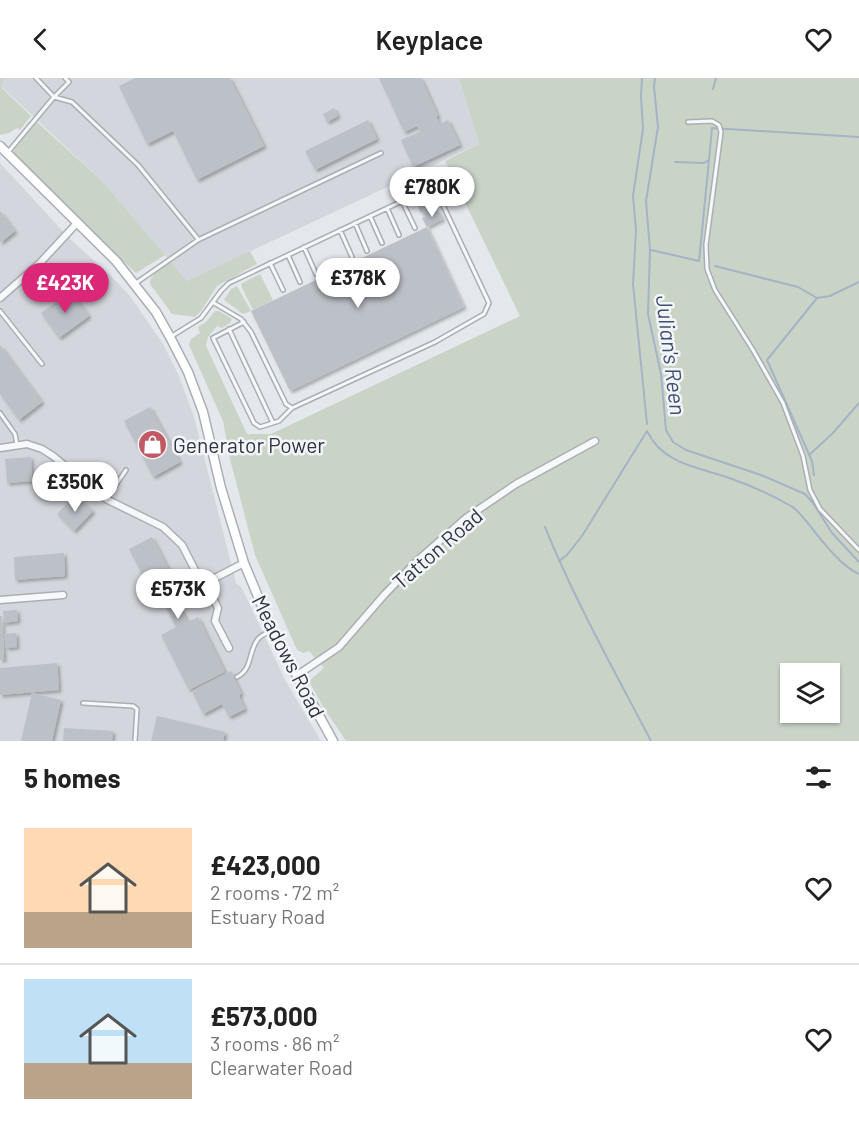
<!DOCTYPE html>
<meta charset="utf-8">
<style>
:root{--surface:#fff;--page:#f6f6f6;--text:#222;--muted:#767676;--line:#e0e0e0;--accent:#db2777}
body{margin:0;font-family:Barlow,sans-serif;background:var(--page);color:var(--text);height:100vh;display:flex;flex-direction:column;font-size:22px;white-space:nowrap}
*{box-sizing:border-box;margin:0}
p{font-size:20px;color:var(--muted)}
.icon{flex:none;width:33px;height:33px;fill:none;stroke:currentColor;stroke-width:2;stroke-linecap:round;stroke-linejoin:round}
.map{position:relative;height:663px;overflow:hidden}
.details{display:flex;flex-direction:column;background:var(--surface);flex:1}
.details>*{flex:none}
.fabs{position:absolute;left:780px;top:585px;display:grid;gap:12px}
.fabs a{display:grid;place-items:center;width:60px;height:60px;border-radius:0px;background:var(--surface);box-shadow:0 2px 4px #0004;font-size:30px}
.price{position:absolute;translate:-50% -51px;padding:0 14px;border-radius:21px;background:#fff;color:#222;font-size:20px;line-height:39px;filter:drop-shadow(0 2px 3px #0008)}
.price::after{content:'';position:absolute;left:50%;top:36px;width:18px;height:14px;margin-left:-9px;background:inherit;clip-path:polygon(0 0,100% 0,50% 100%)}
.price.selected{background:var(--accent);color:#fff}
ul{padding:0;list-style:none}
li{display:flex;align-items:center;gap:18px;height:150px;padding:0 24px}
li+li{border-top:2px solid var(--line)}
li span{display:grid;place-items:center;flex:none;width:168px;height:120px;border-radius:0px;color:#555}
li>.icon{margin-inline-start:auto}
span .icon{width:72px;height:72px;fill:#fffc;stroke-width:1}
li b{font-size:26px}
h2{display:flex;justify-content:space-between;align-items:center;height:72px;padding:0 24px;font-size:26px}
header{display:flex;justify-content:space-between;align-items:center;height:78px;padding:0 24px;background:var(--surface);font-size:27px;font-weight:600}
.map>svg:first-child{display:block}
.built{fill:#d3d6dc}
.green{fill:#c9d4c7;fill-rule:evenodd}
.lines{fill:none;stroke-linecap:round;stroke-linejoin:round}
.stream{stroke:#a4b3c6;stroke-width:2}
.building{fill:#bcc0c7;filter:url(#shadow)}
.lane-casing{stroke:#aaaeb5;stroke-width:6}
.street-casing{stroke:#aaaeb5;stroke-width:9}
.secondary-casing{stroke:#aaaeb5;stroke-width:11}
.lane{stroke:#f7f8f9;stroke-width:3}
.street{stroke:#f7f8f9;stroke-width:6}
.secondary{stroke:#fff;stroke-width:8}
.labels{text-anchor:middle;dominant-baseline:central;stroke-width:5;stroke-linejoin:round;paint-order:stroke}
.poi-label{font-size:21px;fill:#2e3441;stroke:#f4f5f8;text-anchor:start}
.street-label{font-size:21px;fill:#2e3441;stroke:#f4f5f8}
.water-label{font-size:22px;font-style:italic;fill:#3c5171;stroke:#f4f5f8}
</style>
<header><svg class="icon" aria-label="back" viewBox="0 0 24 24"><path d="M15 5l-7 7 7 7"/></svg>Keyplace<svg class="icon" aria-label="heart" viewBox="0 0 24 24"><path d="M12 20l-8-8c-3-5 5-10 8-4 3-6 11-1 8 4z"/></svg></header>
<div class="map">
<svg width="859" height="663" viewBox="0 0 859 663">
<defs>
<filter id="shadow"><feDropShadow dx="2.5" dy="2.5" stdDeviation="1.5" flood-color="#0004"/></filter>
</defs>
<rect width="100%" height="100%" fill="#e4e7eb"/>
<!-- built -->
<path class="built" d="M4,0H459L479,66L187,203L102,103L2,9Z
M0,85L71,162L109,196L130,218L163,266L179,298L194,339L236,505L242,510L285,602L321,663H0Z"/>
<!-- green -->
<path class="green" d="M0,0H4L2,10L31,38L20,52L17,50L9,55L0,57Z
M459,0H859V663H346L322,627L309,603L324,590L309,573L303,575L297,572L255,477L230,381L223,343L189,267L191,261L200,255L198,249L206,244L215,233H219L232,241L230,245L222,250L217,248L208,259L206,268L247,356H271L520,238L445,83L479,66ZM790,596H830V634H790Z
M37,44L102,103L165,177L136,195L70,134L15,76L14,72Z
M250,173L257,186L217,208L201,233L195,239L172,236L150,206C150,195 163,190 171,184L187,203Z
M260,196L273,222L253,232L242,210L241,206Z
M237,208L251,233L243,236L224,222L231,211Z"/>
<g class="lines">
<!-- stream -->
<path class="stream" d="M642,0L641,18L643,51L633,118L636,152L633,206L647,346
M655,0L654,8L658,49L646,123L650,172L648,236L661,296L666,352L673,364L686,372L761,397L805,416L813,425L832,455L859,484
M713,11L716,0
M675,84L704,85L709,82L712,50L859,59
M651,172L699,183L709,82
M715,188L798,209L817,220L830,218L859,204
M809,377L833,355L859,325
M814,397L812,383L767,282L817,220
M545,449C575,523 614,592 651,663
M559,483L567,477L582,458L647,353C664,388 700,389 732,401C752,408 773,418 791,428C797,431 802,439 807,444C820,460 840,488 859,496"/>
</g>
<!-- building -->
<path class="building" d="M135,0H230L264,68L197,102L173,53L147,66L119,8Z
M379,0H421L438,38L436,39L440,46L448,42L460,67L413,89L401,62L420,54L417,48L404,54Z
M334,30L338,38L327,44L323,36Z
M368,42L377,61L315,92L305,73Z
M418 128a8 8 0 1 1 16 0a8 8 0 1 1-16 0Z
M438,132L443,141L427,149L422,140Z
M0,133L15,153L0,165Z
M427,149L464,229L290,313L251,233Z
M71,213L89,238L59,260L41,235Z
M0,267L42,324L19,342L0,316Z
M150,329L180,384L153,399L124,343Z
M31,379L32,403L7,405L5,381Z
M75,417L93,433L74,453L57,436Z
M152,459L180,513L173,516L188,544L198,539L225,594L189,612L161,557L176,549L162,522L157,525L129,471Z
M64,475L65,498L15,502L14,479Z
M17,532L18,543L4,545L3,533Z
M0,538H2L4,582H0Z
M16,555L17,569L6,570L4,556Z
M57,585L59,612L0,617V590Z
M231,593L241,615L239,618L245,631L229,639L222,626L203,636L192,613Z
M32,615L61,622L52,663H21Z
M157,638L225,654L223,663H151Z
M64,650L113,653L112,663H63Z"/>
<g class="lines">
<defs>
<path id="lane" d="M36,0L54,19L69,4L65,0
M688,44L712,43L719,47L721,54L706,167L707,191L715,212L753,272L783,325L803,378L810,412L820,431L859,472
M9,73L54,19L72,24L138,87L198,161
M402,123L415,150
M387,130L399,157
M370,138L382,165
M355,145L367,173
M340,152L352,179
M304,169L316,196
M288,177L300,204
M270,185L283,212
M136,205L198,162L381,75
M0,233L42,286
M244,244L213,260L254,345L260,349L279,343L292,330
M229,251L273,345
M172,258L201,240L221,213L229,205L434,108L489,225L484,236L435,264L292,330L286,326L251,254L241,241L214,225
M0,335L15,356L17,367
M107,420L126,392
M237,599C253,591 248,573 258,561C261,557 267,555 271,553
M83,625L133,628L137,631L135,663"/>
<path id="street" d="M0,220L39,186L77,145
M0,370L27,366L42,371L53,378L106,421L163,449L182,467L198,498L204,502H211L244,485
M204,502L218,530L215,543L229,570
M0,522L63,517
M296,598L339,569L385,516L418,482L466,440L516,406L595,363"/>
<path id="secondary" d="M0,68L116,183L156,234L170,259L188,294L203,334L221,410L244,485L272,552L333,663"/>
</defs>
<!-- lane casing -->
<use href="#lane" class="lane-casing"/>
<!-- street casing -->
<use href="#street" class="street-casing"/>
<!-- secondary casing -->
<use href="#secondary" class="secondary-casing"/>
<!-- lane -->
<use href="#lane" class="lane"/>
<!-- street -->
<use href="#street" class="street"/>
<!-- secondary -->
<use href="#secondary" class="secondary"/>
</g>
<!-- icons -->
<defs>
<symbol id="shop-disc" viewBox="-11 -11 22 22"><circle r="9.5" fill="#c05963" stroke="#f4f5f8"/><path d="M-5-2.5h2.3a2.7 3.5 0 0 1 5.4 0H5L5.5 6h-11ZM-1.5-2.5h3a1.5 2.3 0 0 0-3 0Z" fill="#fff"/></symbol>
</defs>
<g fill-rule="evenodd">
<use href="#shop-disc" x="136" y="350" width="33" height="33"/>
</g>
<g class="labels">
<!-- poi labels -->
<g class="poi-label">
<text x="173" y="366">Generator Power</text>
</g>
<!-- street labels -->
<g class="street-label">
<text transform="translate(437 470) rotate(-41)">Tatton Road</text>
<text transform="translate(289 578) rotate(63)">Meadows Road</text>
</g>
<!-- water labels -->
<g class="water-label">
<text transform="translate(672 277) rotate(83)">Julian's Reen</text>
</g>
</g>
</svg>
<div class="fabs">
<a><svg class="icon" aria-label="layers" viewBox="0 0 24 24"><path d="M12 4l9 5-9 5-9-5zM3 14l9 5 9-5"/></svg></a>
</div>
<b class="price" style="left:432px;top:140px">£780K</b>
<b class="price" style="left:358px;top:231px">£378K</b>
<b class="price selected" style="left:65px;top:236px">£423K</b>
<b class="price" style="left:75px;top:435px">£350K</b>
<b class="price" style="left:178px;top:542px">£573K</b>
</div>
<section class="details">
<h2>5 homes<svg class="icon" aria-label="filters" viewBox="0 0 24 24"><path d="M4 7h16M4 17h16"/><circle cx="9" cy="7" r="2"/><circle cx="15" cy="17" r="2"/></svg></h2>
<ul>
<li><span style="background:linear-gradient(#ffd9b3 70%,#b9a48a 0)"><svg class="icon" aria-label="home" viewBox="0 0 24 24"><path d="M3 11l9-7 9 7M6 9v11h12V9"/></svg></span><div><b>£423,000</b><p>2 rooms · 72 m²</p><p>Estuary Road</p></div><svg class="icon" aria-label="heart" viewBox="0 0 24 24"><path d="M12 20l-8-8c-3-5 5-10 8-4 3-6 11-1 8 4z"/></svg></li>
<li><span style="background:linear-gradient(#bfe0f5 70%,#b9a48a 0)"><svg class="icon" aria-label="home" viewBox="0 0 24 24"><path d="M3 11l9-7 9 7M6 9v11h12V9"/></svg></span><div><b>£573,000</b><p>3 rooms · 86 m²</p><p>Clearwater Road</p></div><svg class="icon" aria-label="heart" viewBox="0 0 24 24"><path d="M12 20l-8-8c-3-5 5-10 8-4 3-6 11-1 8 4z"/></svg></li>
</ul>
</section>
